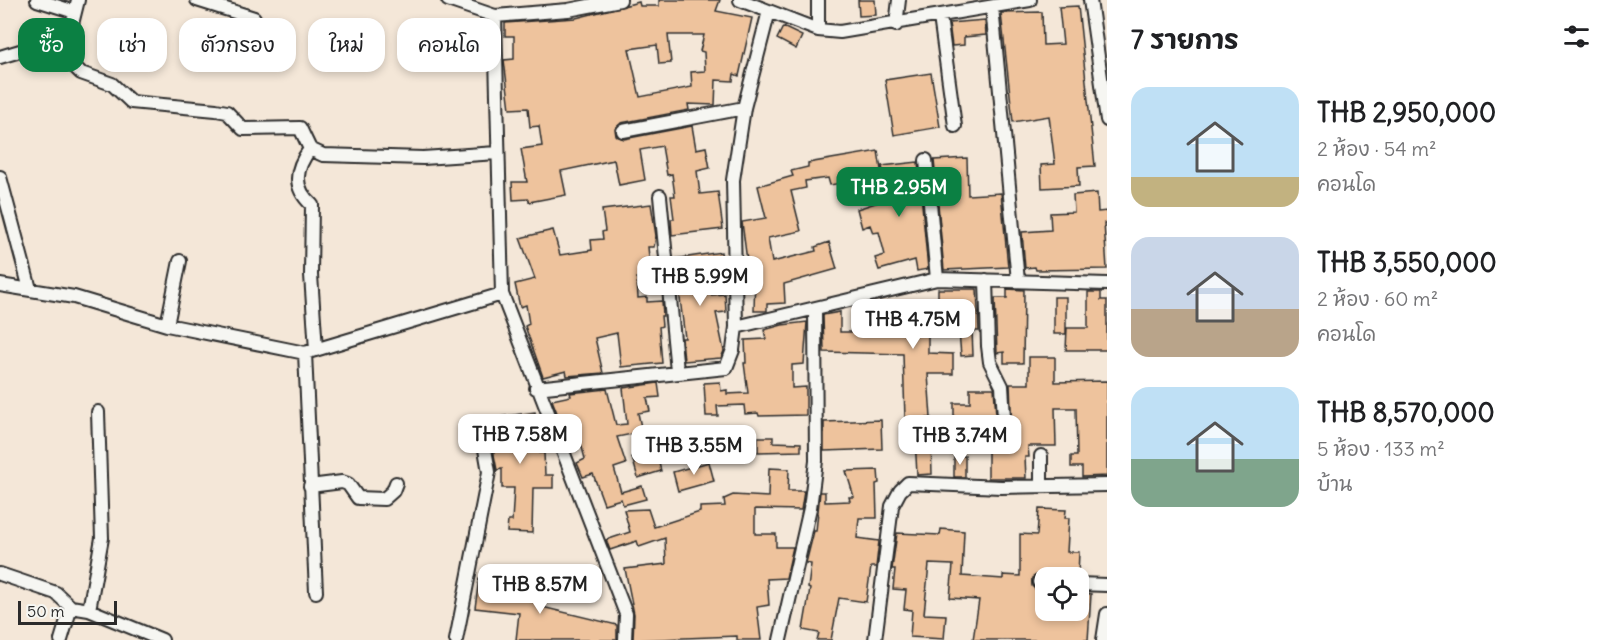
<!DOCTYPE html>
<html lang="th">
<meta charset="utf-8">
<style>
:root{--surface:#fff;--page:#f6f6f6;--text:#202124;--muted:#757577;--accent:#0b8043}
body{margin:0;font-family:Delius,"Playpen Sans Thai",sans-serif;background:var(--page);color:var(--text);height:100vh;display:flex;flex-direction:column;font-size:22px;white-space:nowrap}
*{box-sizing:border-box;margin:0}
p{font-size:20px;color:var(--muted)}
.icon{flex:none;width:33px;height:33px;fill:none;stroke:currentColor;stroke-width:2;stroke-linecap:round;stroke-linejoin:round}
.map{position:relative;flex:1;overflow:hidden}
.side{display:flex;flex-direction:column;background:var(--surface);width:510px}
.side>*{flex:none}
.guide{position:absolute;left:18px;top:18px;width:570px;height:54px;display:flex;gap:12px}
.buttons{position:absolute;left:1035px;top:567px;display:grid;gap:12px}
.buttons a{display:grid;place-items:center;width:54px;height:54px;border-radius:12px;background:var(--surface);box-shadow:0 3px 9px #0003;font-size:30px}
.scale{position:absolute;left:18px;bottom:15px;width:99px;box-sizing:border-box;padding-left:6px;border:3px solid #2b2b2b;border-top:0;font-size:16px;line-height:21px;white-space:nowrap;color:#2b2b2b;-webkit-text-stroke:4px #f6f6f2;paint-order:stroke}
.price{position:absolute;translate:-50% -51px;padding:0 14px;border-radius:12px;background:#fff;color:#222;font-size:20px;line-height:39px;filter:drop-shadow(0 2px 3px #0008)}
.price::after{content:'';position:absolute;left:50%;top:36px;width:18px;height:14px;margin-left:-9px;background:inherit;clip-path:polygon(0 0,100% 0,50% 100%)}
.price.current{background:var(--accent);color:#fff}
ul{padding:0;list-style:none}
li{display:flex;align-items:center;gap:18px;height:150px;padding:0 24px}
li span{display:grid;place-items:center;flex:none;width:168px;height:120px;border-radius:18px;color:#555}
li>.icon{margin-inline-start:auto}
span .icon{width:72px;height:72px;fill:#fffc;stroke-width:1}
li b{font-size:26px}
h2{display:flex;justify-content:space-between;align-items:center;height:72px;padding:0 24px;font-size:26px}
.chip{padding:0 21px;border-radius:18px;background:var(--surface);box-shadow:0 3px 9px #0003;font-size:21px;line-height:54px}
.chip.current{background:var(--accent);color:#fff}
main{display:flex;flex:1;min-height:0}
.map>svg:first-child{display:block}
.building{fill:#eec39d;stroke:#2b2b2b;stroke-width:1.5;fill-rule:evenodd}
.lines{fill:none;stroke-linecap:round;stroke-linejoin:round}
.minor-casing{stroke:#2b2b2b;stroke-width:16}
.minor{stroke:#f6f6f2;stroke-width:12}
</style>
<main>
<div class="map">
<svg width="1107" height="640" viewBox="0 0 1107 640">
<rect width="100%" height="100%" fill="#f4e7d8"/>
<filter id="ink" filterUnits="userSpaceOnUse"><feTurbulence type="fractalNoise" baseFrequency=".0167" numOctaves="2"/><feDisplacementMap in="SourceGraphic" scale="12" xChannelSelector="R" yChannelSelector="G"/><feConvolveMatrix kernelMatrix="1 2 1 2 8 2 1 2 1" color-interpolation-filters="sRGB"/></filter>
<g filter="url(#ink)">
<!-- building -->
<path class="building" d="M659,0H720L716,11L752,18L739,76L734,74L733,81L716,80L715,105L688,104L689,110L621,123L615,129L616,136L624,139L692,126L696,149L706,147L710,168L697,171L700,194L718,192L723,229L672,235L671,219H674L671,196H675L672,174L667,175L662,146L640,150L645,180L619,185L614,160L561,171L566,195L529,202V199L513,200L512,182H527L521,149L542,146L539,126L530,127L528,108L510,109L504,60L514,59V36H505V23L576,18L639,2L640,6H659ZM668,35H704L700,51L704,52L705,71L691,72L692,87L640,97L629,49L657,45L659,64L671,63Z
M858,0H875L876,15L859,16Z
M1078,6L1095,166L1078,167L1079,186L1042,188L1041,165L1055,164L1049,116L1013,122L1001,13L1042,12L1043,45L1063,44L1059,7Z
M985,20L986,35L964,37V45L952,46L949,23Z
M783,27L802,36L796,49L777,39Z
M931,73L940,127L894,135L885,80Z
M878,151L882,176L830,185L828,178L805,181L806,188L791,191L801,231L768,238L772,262L816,251L815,247L829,242L837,269L784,284L785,303L767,304V311H754L755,273H743V262L747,261L742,222L766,218L758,186L793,176L791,171L808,167V163Z
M967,158L968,195L1001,193L1008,267L944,270L934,160Z
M918,162L928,269L917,271L915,260L879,270L875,258L885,255L879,232L873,233L870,225L862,228L857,209L888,199L882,166Z
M1097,193L1098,212L1107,211V223H1104L1107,269L1036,270L1035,267L1025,268L1022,232L1051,230L1050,213L1074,212L1073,195Z
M651,204L656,236L654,247H648L651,277L637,278L638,298L647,297V302L662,301L663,316H661L662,326L659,327L662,363L621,367L617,333L595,338L603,373L567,376L566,371L543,377L525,326L529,324L526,305L520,307L515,284L535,279L520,238L553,230L560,255L592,250L591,240L603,239L602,232L605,231L602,210Z
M721,252L723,270L709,272L711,295L725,294L726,312L716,313L724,351L721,358L684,361L682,338H685L675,259Z
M938,289H977L979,331H972L973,355L961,356L959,331L928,330V353L953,354V374H928L931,418H927L928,441H931L932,474L917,475L914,419H905L903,354L824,352L823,315L840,312V332H863V317H898L897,303L938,300Z
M1007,289L1024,290L1023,363H1004V352L997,353L995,298H1007Z
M1088,292H1101V300H1107V350H1066L1067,328H1088Z
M1054,297H1066V334H1054Z
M807,322L804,364L792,365V388L806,387V415L759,416L758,413L745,414L744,405L717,406L718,416H706L704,383L720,382L721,391L727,390V394L748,393L744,363H746L745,340L766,339L764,330L782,325Z
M1029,357H1055V382L1107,381V476L1082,477V467H1071V456H1077L1076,408H1055L1056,446H1028L1029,457H1025L1026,478H988V436L997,435L1005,441L1012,437L1010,384H1029Z
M658,383L660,397L647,398L650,411L638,413L642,432L617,437L626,464L614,468L621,492L642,486L646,499L623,505L621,499L604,504L593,474L583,477L577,463L585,459L576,424L563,428L552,400L571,396L570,393L607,389L616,425L627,424L623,388Z
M970,388H994L996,415L954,418V403H970Z
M535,412L540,453H544L545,475H553V488H533L532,533L507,532L508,521H512L514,488H502V469L497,470L494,455L492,418Z
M881,420L882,449L824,451V422Z
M758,437H773V442L801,443V451L758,452Z
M656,451L661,471L638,478L632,457Z
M954,456H965V477H954Z
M709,462L714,481L678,491L673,472Z
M769,468L789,469L788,491H804L801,510L755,509V534H776V547H793L786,578L767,579L769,605L757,607L761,640H737V636L633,640L634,614L625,569L666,564L665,538L639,547L637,541L610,550L606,540L630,532L624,510L648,509L654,527L700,512V507L725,506L724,499L733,495L768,497Z
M878,470L879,483L876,484L877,518H859L857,538L879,541L876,567H871L866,602L839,598L831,640H817L819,633L803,630L810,589L808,588L811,564L806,563L814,531H816L820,492H825V502L850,501L849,497H854L846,471Z
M1039,509L1066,510L1065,518H1069L1067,552H1079L1078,576L1038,574L1032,578V586L1035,589L1046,590V610H1078V593L1091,594L1088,640H973L979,600L950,598L953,565L929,564L924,614L946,615L944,639L910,637L912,610L904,609L906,590L893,589L895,569H892L897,533L940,535L941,529L964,531L962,576L1003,579V575L1020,576V534L1037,535Z
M479,579L519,583V589L536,592L535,597L544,598L542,607L617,625V640H516L519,613L475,608Z"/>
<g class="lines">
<defs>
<path id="minor" d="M37,0L75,12
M197,0L254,18
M448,0L495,16L568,10L620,0
M740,0L818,30L840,32L1030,0
M1090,0L1107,120
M992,7L1018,281
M495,16L502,294L626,614L625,640
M940,17L955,126
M896,25L899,0
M818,30V0
M54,53L72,64L81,73L112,84L131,102L216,110L227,112L243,129L300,128L310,149L323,155L423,158L497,153
M0,57L20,51L54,53L68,40L78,0
M623,131L744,108
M310,149C295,169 292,187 312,205L311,275L316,350
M926,160L937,279
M0,177L30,289
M660,196L677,371
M986,280L988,346L990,362L1002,386L1005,433
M0,285L74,297L167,325L305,353L502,294
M167,325L180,261
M736,327L937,279L1107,284
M305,353L316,592
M536,388L726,368L733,350L736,327L733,180L744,108L769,11
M1041,456V486
M310,486L342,482L348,484L358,498L384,499L393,491L396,483
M0,574L56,593L71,607L89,610L162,640
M1039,582H1046
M1078,584L1107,585
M89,610L102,538L98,412
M61,640L71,607
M456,640L489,472L482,432
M780,640L810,508L816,461L815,309
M875,640L892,506L900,491L908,483L1001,487L1107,485
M1103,640L1107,614"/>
</defs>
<!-- minor casing -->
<use href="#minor" class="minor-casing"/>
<!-- minor -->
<use href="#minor" class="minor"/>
</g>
</g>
</svg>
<div class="buttons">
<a><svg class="icon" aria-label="locate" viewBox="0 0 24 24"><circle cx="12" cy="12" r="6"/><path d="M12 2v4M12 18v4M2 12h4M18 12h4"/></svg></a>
</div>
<div class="scale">50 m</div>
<b class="price current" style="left:899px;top:218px">THB 2.95M</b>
<b class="price" style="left:700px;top:307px">THB 5.99M</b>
<b class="price" style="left:913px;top:350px">THB 4.75M</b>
<b class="price" style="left:520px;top:465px">THB 7.58M</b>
<b class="price" style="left:960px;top:466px">THB 3.74M</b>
<b class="price" style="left:694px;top:476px">THB 3.55M</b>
<b class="price" style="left:540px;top:615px">THB 8.57M</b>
<div class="guide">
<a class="chip current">ซื้อ</a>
<a class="chip">เช่า</a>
<a class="chip">ตัวกรอง</a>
<a class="chip">ใหม่</a>
<a class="chip">คอนโด</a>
</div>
</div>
<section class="side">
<h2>7 รายการ<svg class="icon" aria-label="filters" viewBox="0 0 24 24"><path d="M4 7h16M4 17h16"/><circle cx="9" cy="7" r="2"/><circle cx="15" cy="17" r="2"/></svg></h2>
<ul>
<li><span style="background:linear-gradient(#bfe0f5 75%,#c2b280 0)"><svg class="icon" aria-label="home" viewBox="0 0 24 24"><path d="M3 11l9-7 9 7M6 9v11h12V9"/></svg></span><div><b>THB 2,950,000</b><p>2 ห้อง · 54 m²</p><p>คอนโด</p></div></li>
<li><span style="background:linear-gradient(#c9d6e8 60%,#b9a48a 0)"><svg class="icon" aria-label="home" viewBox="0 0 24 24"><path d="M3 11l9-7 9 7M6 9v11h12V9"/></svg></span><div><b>THB 3,550,000</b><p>2 ห้อง · 60 m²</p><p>คอนโด</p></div></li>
<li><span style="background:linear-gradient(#bfe0f5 60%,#7fa58c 0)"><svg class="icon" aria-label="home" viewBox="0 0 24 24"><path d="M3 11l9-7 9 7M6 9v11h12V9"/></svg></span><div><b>THB 8,570,000</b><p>5 ห้อง · 133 m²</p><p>บ้าน</p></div></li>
</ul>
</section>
</main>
